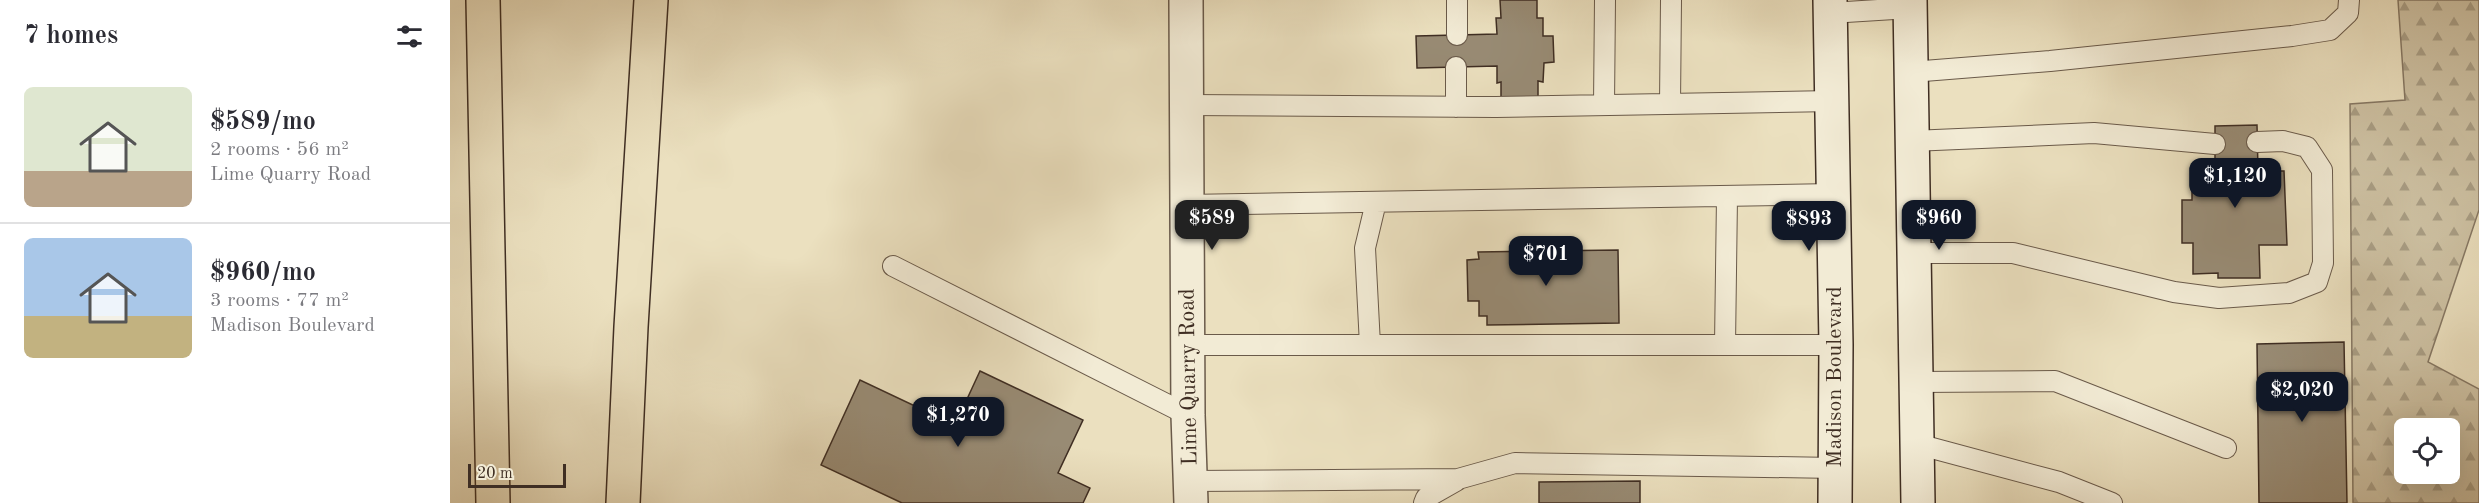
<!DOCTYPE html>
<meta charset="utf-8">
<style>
:root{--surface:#fff;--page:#f2f2f3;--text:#2b2b33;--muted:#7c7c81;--line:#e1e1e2;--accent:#111827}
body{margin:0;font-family:"Old Standard TT",serif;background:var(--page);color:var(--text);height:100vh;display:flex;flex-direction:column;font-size:22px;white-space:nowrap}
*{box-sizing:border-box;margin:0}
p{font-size:20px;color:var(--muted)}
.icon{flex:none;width:33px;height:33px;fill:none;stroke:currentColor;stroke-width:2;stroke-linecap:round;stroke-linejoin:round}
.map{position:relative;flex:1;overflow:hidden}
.details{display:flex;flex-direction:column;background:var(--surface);width:450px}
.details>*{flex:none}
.buttons{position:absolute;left:1944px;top:418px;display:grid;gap:12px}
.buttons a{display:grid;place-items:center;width:66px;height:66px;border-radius:9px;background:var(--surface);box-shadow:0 6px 24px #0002;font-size:30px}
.scale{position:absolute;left:18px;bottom:15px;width:98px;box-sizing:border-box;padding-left:6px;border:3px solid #3f2e23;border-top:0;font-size:16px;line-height:21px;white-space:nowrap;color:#3f2e23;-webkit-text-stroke:4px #f2ebd5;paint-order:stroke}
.price{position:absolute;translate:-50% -51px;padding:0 14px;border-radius:12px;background:var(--accent);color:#fff;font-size:20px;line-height:39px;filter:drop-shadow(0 2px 3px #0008)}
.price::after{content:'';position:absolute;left:50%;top:36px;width:18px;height:14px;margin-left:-9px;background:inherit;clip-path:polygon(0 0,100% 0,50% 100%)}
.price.current{background:#222;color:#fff}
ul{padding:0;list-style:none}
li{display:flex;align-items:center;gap:18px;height:150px;padding:0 24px}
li+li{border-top:2px solid var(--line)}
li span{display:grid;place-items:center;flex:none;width:168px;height:120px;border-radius:9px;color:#555}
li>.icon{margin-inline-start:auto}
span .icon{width:72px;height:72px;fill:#fffc;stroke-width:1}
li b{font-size:26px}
h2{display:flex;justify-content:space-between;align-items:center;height:72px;padding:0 24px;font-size:26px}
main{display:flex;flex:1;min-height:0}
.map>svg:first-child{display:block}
.forest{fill:url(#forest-firs);stroke:#867864;stroke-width:1.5;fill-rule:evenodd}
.building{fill:#988b74;stroke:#3f2e23;stroke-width:1.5}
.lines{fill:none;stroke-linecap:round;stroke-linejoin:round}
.lane-casing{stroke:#6a5a4a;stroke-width:22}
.street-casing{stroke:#6a5a4a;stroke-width:36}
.secondary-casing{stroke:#3f2e23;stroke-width:36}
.highway-casing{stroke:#3f2e23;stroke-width:36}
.lane{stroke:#f2ebd5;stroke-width:20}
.street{stroke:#f2ebd5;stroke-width:33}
.secondary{stroke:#f2ebd5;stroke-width:33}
.highway{stroke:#ebe0bf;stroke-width:33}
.labels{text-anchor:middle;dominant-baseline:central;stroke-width:5;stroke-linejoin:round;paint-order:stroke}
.street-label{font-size:22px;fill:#3f2e23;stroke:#f2ebd5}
</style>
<main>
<section class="details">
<h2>7 homes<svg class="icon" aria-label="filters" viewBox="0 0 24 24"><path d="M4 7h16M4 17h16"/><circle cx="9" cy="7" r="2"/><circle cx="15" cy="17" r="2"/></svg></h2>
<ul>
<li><span style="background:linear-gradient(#dfe7d0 70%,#b9a48a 0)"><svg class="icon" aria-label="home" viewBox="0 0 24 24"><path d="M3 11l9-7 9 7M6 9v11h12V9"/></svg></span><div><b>$589/mo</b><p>2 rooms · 56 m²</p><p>Lime Quarry Road</p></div></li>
<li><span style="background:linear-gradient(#a9c7e8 65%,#c2b280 0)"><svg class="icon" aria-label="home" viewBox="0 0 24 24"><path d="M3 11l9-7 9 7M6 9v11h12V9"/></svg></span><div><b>$960/mo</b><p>3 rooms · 77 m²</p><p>Madison Boulevard</p></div></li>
</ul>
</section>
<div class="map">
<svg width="2029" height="503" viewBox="0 0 2029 503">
<defs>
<pattern id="forest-firs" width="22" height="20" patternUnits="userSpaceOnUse" patternTransform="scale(1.5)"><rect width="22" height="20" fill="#cec2a4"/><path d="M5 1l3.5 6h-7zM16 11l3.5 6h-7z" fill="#a99e85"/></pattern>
</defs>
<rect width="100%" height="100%" fill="#ebe0bf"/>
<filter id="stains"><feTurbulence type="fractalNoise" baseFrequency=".00333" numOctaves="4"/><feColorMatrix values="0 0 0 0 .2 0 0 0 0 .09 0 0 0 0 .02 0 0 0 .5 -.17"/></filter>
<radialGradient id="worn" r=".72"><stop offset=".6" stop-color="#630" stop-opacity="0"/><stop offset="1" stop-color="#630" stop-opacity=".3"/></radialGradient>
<!-- forest -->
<path class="forest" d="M1948,0H2029V210L1978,362L2029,389V503H1903L1900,104L1955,100ZM1954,429H2000V474H1954Z"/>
<!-- building -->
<path class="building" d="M1050,0H1087V18H1093V36H1103L1104,62L1094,63L1093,82L1088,81V100L1051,99V82L1047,83V66L967,68L966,36L1047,34L1046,18H1051Z
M1807,125L1808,171H1834L1837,245H1809L1810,278H1768V273L1743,274V243H1732V200H1742V183H1765V126Z
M1168,250L1169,323L1037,325V316H1029V301H1018L1017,260L1029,259L1028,252Z
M1894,342L1897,503H1809L1807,344Z
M530,371L633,420L608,473L640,488L633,503H452L371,465L410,380L505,425Z
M1190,481V503H1089V482Z"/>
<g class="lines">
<defs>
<path id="lane" d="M1380,13L1460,8
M1007,35V0
M1461,72L1600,61L1842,36L1880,30L1898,13L1899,0
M1220,104L1221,0
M736,105L1046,107L1382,101
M1154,105L1155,0
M1006,107V67
M1462,141L1644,133L1765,144
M736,205L1383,194
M1464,253H1563L1724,292L1769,298L1839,293L1867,282L1873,263L1872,170L1857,147L1833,141L1807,142
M443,266L738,415
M738,345H1386
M920,345L915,248L926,202
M1275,345L1277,197
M1466,382L1605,381L1776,448
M1467,444L1609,482L1662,503
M740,481L1008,479L1065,463L1385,468
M974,503L976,498L1006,481"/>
<path id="street" d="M736,0L738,415L741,503"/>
<path id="secondary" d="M1380,0L1386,345L1385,503
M1460,0L1468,503"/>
<path id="highway" d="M33,0L43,503
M173,503L181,327L201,0"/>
</defs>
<!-- lane casing -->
<use href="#lane" class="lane-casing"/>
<!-- street casing -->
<use href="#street" class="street-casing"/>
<!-- secondary casing -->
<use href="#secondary" class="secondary-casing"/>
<!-- highway casing -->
<use href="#highway" class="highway-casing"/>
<!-- lane -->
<use href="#lane" class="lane"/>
<!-- street -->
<use href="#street" class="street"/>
<!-- secondary -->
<use href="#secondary" class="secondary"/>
<!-- highway -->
<use href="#highway" class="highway"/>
</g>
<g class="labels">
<!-- street labels -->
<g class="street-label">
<text transform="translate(739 377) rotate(-91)">Lime Quarry Road</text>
<text transform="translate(1385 377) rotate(-90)">Madison Boulevard</text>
</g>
</g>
<rect width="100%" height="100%" filter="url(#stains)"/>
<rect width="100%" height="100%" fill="url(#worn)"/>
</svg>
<div class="buttons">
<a><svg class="icon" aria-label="locate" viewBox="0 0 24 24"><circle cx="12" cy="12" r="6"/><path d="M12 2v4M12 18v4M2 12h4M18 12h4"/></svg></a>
</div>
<div class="scale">20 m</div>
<b class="price" style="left:1785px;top:209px">$1,120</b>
<b class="price current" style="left:762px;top:251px">$589</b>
<b class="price" style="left:1489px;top:251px">$960</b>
<b class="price" style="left:1359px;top:252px">$893</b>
<b class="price" style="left:1096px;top:287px">$701</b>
<b class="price" style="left:1852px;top:423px">$2,020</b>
<b class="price" style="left:508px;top:448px">$1,270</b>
</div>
</main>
